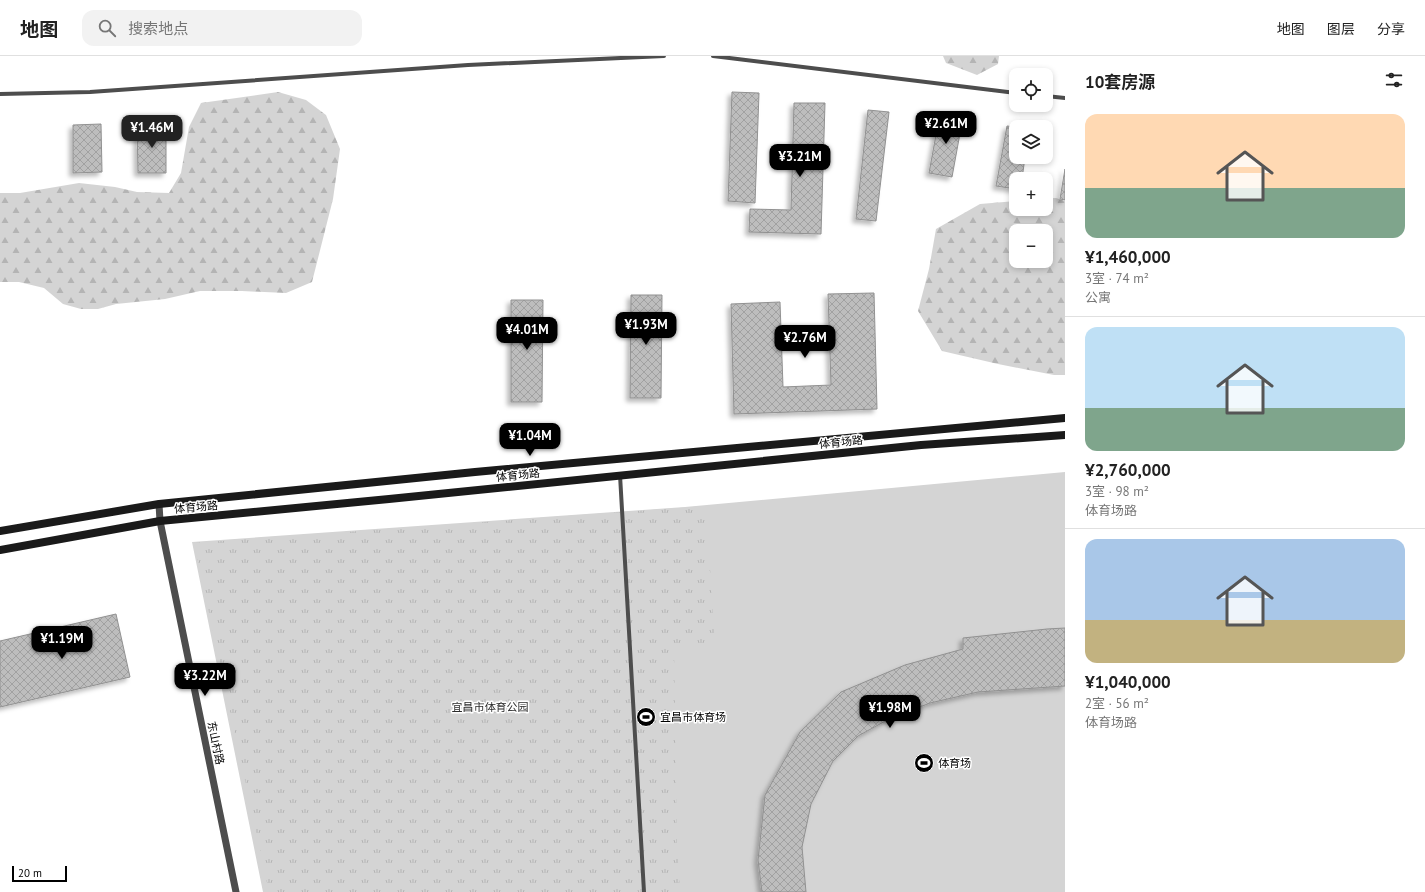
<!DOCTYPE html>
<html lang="zh">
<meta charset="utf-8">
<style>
:root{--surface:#fff;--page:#f2f2f2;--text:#222;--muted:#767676;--line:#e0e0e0;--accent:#000}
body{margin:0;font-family:"PT Sans","Noto Sans SC",sans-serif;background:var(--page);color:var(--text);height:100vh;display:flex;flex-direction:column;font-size:15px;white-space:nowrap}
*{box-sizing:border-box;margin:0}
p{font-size:13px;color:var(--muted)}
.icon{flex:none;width:22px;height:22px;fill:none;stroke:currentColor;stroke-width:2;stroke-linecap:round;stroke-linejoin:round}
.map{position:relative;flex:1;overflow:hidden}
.side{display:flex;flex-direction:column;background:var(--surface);width:360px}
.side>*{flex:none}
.fabs{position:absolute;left:1009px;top:12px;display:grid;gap:8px}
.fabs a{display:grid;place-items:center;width:44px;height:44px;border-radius:8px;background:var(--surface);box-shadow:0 2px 6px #0003;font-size:20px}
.scale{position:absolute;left:12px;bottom:10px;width:55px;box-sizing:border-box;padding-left:4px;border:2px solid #000;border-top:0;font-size:11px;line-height:14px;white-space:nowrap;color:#000;-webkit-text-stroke:3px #fff;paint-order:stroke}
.price{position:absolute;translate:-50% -34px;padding:0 9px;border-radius:8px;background:var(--accent);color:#fff;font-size:13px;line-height:26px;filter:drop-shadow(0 1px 2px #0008)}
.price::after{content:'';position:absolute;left:50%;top:24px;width:12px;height:9px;margin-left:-6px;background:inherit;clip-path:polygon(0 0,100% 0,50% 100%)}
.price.active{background:#222;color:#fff}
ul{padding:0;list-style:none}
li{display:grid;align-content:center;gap:8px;height:212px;padding:0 20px}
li+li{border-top:1px solid var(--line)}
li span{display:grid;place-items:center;height:124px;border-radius:12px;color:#555}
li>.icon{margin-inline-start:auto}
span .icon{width:72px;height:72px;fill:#fffc;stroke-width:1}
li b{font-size:17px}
h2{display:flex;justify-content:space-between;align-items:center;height:48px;padding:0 20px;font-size:17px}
header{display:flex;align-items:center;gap:24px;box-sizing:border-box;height:56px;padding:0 20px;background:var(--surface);border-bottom:1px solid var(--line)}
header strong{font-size:19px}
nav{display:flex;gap:22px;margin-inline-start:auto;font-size:14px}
.search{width:280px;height:36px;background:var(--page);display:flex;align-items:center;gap:10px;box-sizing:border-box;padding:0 14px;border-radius:12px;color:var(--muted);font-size:15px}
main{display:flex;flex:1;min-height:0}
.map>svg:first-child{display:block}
.green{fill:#d4d4d4}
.forest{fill:url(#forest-firs);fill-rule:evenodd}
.park{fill:url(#park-tufts)}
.building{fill:url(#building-cross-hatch);stroke:#919191;filter:url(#shadow)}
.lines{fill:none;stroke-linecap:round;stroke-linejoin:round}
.minor{stroke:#4d4d4d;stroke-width:4}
.tertiary{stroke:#4d4d4d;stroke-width:7}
.secondary{stroke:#1a1a1a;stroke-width:8}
.labels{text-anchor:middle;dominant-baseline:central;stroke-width:3;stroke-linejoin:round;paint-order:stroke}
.street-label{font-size:11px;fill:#000;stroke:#fff}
.park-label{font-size:11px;fill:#2b2b2b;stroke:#fff}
.poi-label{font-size:11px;fill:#000;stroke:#fff;text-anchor:start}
</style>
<header>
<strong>地图</strong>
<div class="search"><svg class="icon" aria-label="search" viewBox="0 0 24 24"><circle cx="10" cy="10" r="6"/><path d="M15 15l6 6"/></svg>搜索地点</div>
<nav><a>地图</a><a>图层</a><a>分享</a></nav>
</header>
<main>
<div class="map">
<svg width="1065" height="836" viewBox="0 0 1065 836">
<defs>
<pattern id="forest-firs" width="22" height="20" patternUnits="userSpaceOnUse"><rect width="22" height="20" fill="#d4d4d4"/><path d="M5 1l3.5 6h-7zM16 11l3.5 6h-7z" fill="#b4b4b4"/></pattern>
<pattern id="park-tufts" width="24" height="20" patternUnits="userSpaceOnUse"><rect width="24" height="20" fill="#d4d4d4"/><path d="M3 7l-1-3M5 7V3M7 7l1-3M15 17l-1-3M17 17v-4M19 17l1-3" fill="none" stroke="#b4b4b4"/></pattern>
<pattern id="building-cross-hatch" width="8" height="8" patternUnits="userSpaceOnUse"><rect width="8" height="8" fill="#bdbdbd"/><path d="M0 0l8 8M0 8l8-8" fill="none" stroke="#a1a1a1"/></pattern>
<filter id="shadow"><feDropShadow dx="-3.5" dy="3.5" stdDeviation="2" flood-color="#0004"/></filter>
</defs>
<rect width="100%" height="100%" fill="#fff"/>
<!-- green -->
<path class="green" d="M1065,416V836H263L192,486L685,451Z"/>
<!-- forest -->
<path class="forest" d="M943,0H999L998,8L977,19L946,7Z
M278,36L306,44L326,59L340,93L333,143L312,226L286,237L242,235H200L165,243L116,248L98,253H81L63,248L44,232L19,226H0V137H20L79,127L115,131L137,136L169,137L181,117L189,71L201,47Z
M1046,142H1056L1065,145V319H1054L998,308L942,295L918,255L929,213L936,173L980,148L1016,145V153H1046ZM1016,175H1046V205H1016Z"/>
<!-- park -->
<path class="park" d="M706,450L715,590L674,593L677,789L680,836H269L194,487Z"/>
<!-- building -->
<path class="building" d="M732,36L759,37L755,147L728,145Z
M794,47H825L821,178L749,176L750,153L791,154Z
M868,54L889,56L876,165L856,163Z
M940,57L963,61L952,121L929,117Z
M101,68L102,116L73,117V69Z
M137,69H166V117H138Z
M1007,70L1016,71V101H1025L1022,123H1016V133L996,130Z
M1065,113V144L1060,143Z
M874,237L877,353L734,358L731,248L780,246L783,331L831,329L828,238Z
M631,239H662L661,342H630Z
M511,244H543L542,346H511Z
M116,558L130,621L0,651V585Z
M1065,572V630L978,636L930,647L889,663L858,680L833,705L811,748L802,791L806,836H762L758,804L765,739L800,676L841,636L905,609L963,593V582L1047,573Z"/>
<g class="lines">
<!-- minor -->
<path class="minor" d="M713,0L1016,37
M0,38L90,36L468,9L664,0
M1046,40L1065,42
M620,419L644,836"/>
<!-- tertiary -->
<path class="tertiary" d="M159,448L160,465L236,836"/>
<!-- secondary -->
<path class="secondary" d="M0,475L159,448L475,416L1065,362
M0,494L160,465L389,443L921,389L1065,379"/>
</g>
<!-- icons -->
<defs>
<symbol id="stadium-disc" viewBox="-11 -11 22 22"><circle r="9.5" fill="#000" stroke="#fff"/><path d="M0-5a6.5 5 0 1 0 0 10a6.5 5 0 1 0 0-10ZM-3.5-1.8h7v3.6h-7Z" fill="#fff"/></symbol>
</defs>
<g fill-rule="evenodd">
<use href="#stadium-disc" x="635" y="650" width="22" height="22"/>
<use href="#stadium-disc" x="913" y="696" width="22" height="22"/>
</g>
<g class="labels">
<!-- street labels -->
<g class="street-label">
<text transform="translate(841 386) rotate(-6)">体育场路</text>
<text transform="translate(518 419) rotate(-6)">体育场路</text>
<text transform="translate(196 451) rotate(-5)">体育场路</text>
<text transform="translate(216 687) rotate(78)">东山村路</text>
</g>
<!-- park labels -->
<g class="park-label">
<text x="490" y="651">宜昌市体育公园</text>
</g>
<!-- poi labels -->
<g class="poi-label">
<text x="660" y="661">宜昌市体育场</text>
<text x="938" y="707">体育场</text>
</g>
</g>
</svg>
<div class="fabs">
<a><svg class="icon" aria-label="locate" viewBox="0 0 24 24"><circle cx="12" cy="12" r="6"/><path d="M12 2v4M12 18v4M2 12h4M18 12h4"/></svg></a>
<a><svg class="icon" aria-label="layers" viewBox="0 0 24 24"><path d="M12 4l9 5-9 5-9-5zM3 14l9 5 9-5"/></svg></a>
<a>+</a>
<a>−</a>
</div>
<div class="scale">20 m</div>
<b class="price" style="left:946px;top:89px">¥2.61M</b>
<b class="price active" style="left:152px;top:93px">¥1.46M</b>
<b class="price" style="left:800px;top:122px">¥3.21M</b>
<b class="price" style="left:646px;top:290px">¥1.93M</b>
<b class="price" style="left:527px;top:295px">¥4.01M</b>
<b class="price" style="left:805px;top:303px">¥2.76M</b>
<b class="price" style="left:530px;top:401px">¥1.04M</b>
<b class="price" style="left:62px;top:604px">¥1.19M</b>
<b class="price" style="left:205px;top:641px">¥3.22M</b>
<b class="price" style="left:890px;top:673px">¥1.98M</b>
</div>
<section class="side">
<h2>10套房源<svg class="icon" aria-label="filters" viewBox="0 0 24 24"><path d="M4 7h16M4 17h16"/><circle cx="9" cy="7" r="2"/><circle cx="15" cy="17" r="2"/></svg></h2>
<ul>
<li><span style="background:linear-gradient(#ffd9b3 60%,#7fa58c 0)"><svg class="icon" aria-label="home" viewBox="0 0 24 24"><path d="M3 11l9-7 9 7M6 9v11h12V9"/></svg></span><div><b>¥1,460,000</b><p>3室 · 74 m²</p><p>公寓</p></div></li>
<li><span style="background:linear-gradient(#bfe0f5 65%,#7fa58c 0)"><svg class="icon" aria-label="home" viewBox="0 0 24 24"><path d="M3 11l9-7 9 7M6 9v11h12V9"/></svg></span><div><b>¥2,760,000</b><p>3室 · 98 m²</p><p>体育场路</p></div></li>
<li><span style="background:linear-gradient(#a9c7e8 65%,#c2b280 0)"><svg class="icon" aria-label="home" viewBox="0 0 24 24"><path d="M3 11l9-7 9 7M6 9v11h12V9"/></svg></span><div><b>¥1,040,000</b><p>2室 · 56 m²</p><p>体育场路</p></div></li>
</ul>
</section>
</main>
